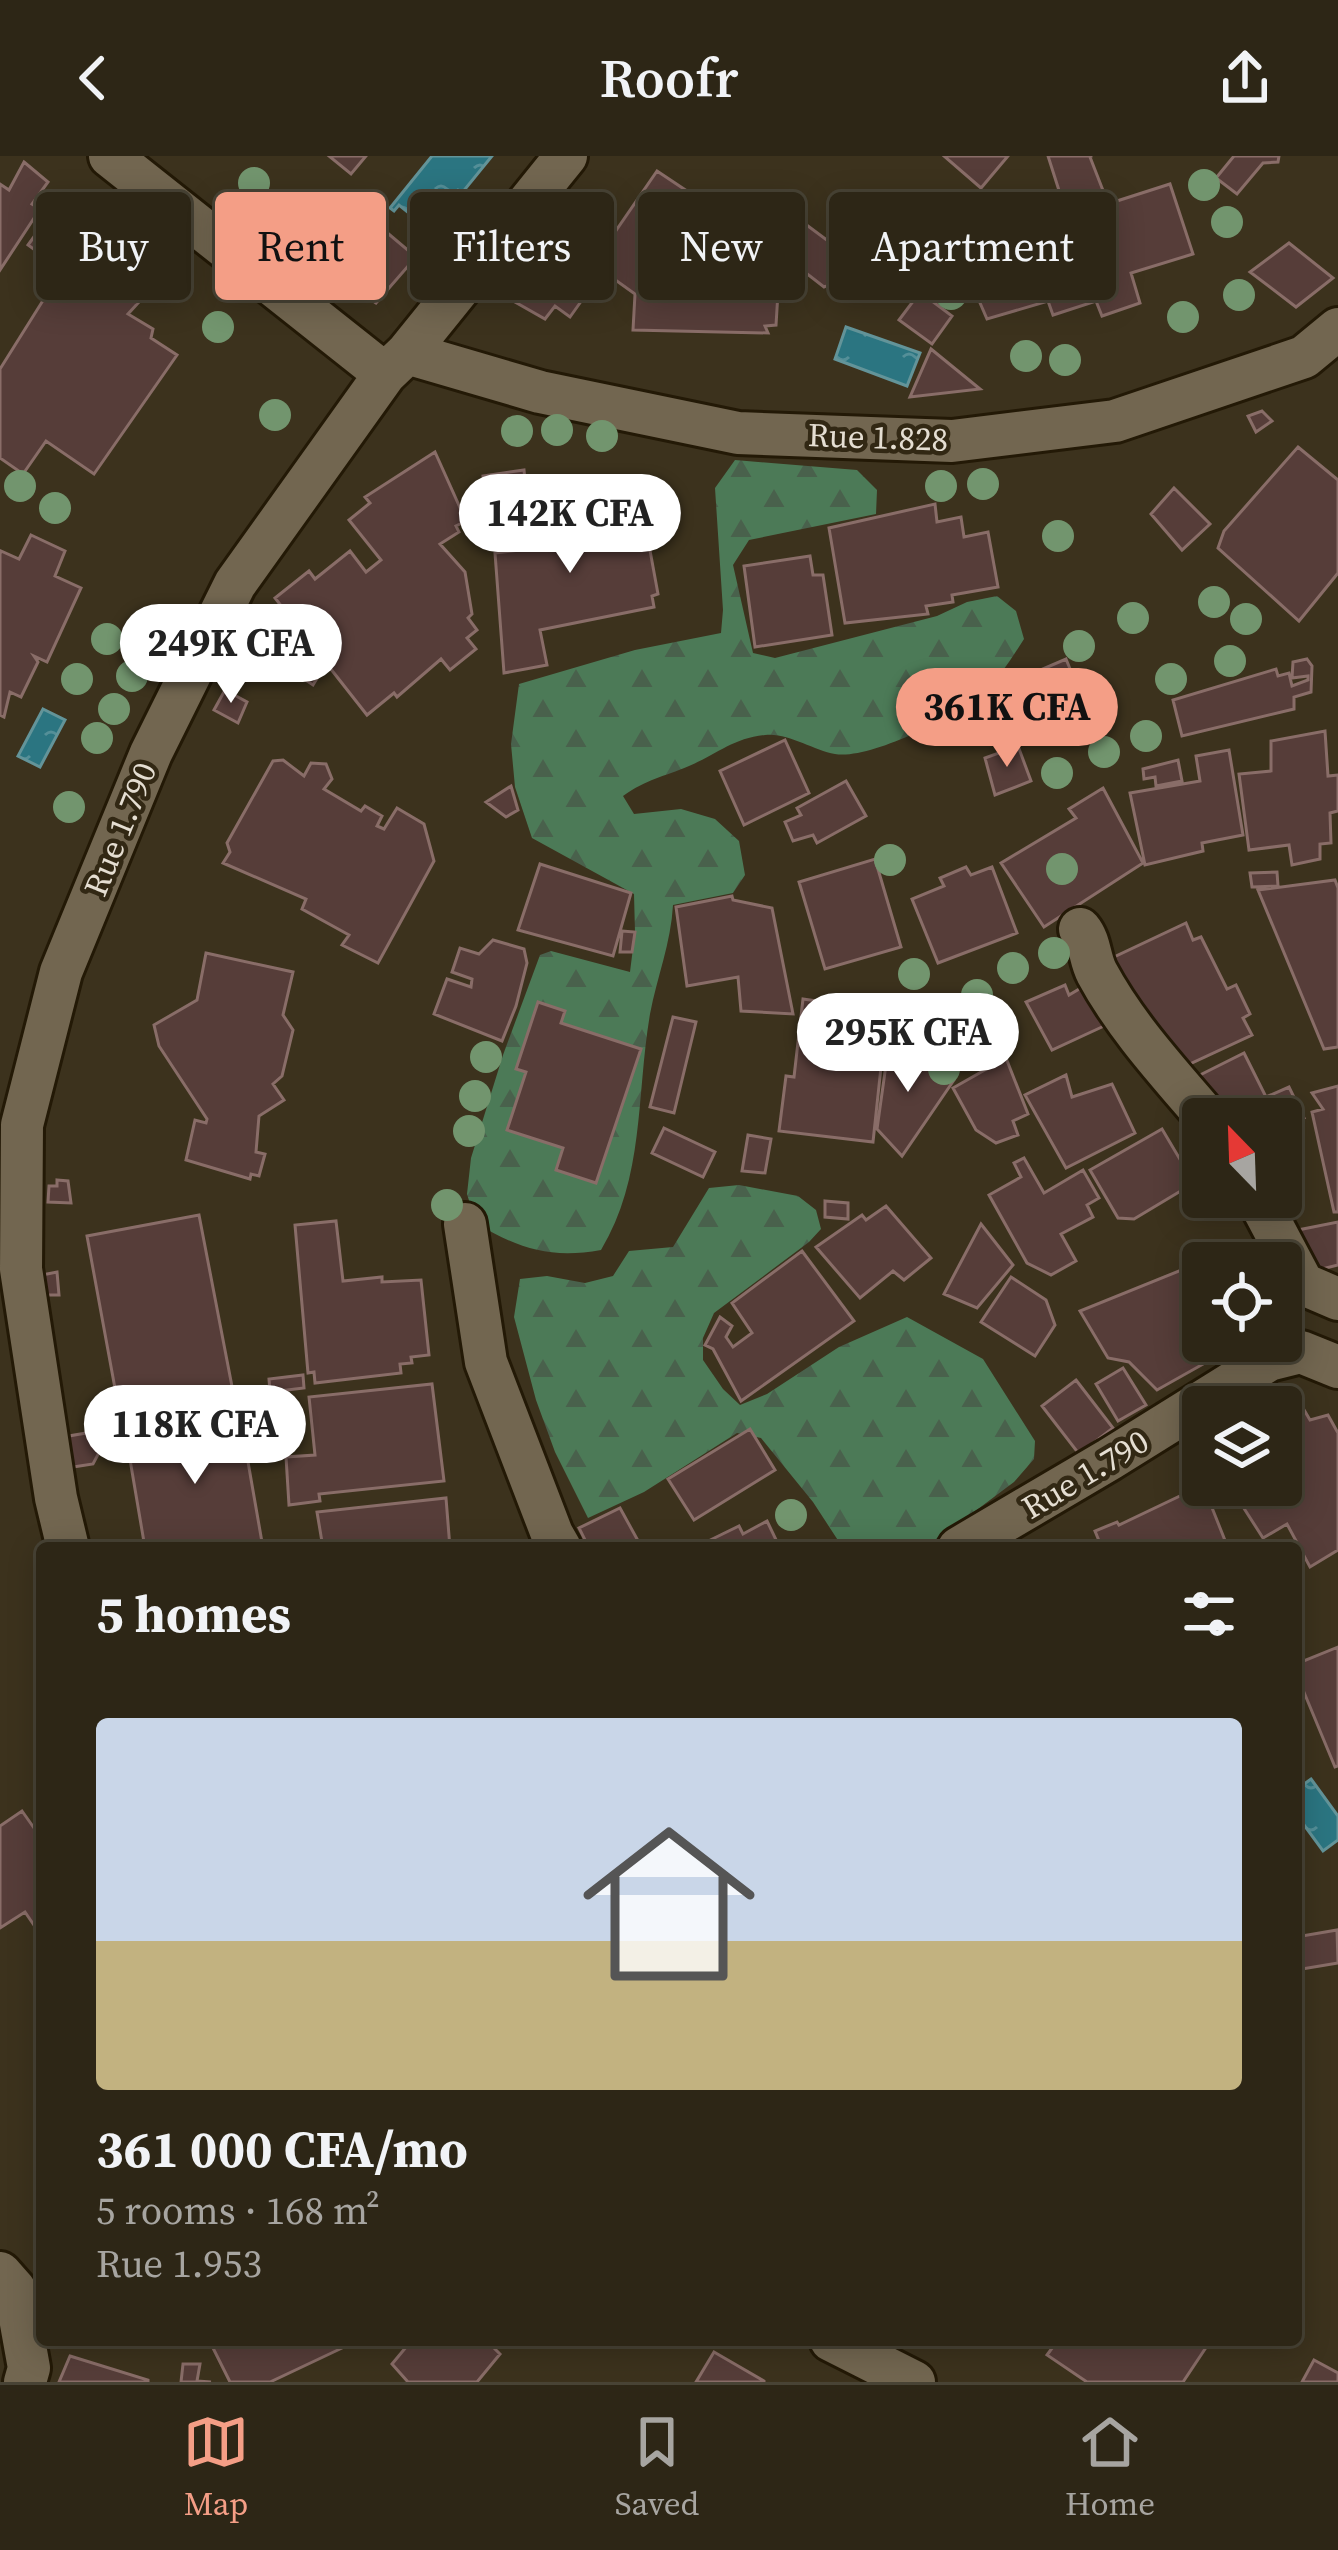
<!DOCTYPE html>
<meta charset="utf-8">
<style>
:root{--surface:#2d2616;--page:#393223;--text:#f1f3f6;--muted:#a7a5a1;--line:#484335;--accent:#f49e86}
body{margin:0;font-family:"Source Serif 4",serif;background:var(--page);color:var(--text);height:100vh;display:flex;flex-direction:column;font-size:45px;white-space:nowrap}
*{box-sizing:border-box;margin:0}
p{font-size:39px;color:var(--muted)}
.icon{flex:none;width:66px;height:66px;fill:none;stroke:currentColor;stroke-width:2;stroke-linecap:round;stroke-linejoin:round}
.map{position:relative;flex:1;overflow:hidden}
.panel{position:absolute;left:36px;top:1386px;width:1266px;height:804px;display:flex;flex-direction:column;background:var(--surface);border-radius:12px;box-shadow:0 6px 30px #0003,0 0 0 3px var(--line)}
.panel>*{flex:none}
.hud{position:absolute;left:36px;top:36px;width:1266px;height:108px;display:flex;gap:24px}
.needle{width:78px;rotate:337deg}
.fabs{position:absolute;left:1182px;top:942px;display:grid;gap:24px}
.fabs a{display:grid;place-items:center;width:120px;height:120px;border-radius:12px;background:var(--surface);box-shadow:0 6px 30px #0003,0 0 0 3px var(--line);font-size:60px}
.price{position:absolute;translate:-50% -102px;padding:0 27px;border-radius:42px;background:#fff;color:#222;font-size:39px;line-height:78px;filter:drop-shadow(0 3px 6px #0008)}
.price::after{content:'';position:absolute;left:50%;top:72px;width:36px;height:27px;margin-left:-18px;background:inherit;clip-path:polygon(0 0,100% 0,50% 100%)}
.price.active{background:var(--accent);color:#111}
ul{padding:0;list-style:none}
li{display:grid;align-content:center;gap:24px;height:636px;padding:0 60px}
li span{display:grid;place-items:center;height:372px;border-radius:12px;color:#555}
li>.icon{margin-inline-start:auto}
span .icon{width:216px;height:216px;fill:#fffc;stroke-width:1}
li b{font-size:51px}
h2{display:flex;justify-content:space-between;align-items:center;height:144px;padding:0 60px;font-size:51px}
.pill{padding:0 42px;border-radius:12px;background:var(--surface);box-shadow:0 6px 30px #0003,0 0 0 3px var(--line);font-size:42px;line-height:108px}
.pill.active{background:var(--accent);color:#111}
header{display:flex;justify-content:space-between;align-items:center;height:156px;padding:0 60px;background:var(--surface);font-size:54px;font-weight:600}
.dock{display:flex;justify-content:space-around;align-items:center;height:168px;border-top:3px solid var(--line);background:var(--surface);font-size:33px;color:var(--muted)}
.dock a{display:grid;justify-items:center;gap:6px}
.dock .active{color:var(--accent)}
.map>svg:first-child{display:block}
.forest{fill:url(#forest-firs)}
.water{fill:url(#water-ripples);stroke:#639499;stroke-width:3}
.building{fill:#563d39;stroke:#896d68;stroke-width:3}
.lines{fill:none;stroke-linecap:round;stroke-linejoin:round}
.minor-casing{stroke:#231906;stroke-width:48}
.minor{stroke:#726650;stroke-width:42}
.tree{fill:#72956e}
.labels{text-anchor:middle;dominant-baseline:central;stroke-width:9;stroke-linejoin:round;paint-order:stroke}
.street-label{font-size:33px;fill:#e5ded2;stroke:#322814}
</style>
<header><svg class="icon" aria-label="back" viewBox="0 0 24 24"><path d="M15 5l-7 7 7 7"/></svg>Roofr<svg class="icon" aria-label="share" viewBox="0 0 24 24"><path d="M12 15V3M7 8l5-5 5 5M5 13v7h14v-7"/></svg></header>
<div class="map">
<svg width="1338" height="2226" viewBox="0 0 1338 2226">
<defs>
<pattern id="forest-firs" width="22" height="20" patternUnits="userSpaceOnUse" patternTransform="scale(3)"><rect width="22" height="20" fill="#4c7a57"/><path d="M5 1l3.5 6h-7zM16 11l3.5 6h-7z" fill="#49614c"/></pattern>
<pattern id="water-ripples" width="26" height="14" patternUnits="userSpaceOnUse" patternTransform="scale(3)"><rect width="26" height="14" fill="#2b7581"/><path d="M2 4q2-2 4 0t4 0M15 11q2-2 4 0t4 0" fill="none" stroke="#548f98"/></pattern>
</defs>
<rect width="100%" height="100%" fill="#3c321d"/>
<!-- forest -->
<path class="forest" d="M735,304L857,314L877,334L876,358L749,384L733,409L753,497L775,502L937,460L967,446L997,440L1016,455L1024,483C1011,503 998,525 979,540C952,562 869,604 835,598C813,594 787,576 765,579C733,582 716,599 689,610C663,621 647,623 623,640L634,658L681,653L715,663L739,685L745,719L733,737L673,749C671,787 657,821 650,858C636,940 645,1021 601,1094C551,1103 519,1093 476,1067L467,1038L471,1002L503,899L540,799L551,795L630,816L635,776L634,738L532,682L515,631L511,588L519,528L635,494L721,477L723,454L715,332Z
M739,1029L798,1040L816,1054L821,1073L809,1086L714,1157L703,1182V1204L723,1233L740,1249L767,1238L839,1191L907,1161L983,1203L1035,1285L1034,1303L1014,1326L946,1377L921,1392H843L813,1346L761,1282L737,1277L644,1336L588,1362L555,1296L536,1244L514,1161L520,1123L547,1120L585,1127L613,1120L629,1095L673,1091L709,1032Z"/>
<!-- water -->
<path class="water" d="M432,0H492L431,75L399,49L394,55L390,52Z
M846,171L920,197L907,230L835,203Z
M43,553L65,564L40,611L18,600Z
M1311,1623L1338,1660V1684L1323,1695L1296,1658V1634Z"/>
<!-- building -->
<path class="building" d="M329,0H366L351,18Z
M944,0H1008L981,32Z
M1048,0H1092L1090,1L1104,37L1064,50Z
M1234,0H1279L1278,6L1263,7L1237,38L1216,22Z
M24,6L48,26L32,48L40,53L0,114V28L9,34Z
M657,15L771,91L770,102L780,104L776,169L765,170L768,177L633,174L635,138L593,108Z
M1170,28L1193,98L1131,117L1140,147L1102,160L1096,145L1053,159L1048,145L987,163L958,96Z
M65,38L82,49L46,102L28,89Z
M765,38L855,105L842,123L824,131L743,68Z
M378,69L416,101L376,147L337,121Z
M1289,87L1333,122L1296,151L1250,116Z
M69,103L138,147L128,158L153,173L151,182L177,199L94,318L46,285L23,318L0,302V213Z
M565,115L587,137L570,161L555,150L545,163L508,142L521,121L545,143Z
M920,136L952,160L932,188L899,164Z
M931,193L980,233L910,241Z
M1262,255L1272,265L1256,276L1248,260Z
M1298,291L1338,324V417L1299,465L1218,392L1224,375Z
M435,296L466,365L456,370L459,376L440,388L465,416L472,458L468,462L477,474L467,482L476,493L450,514L441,503L397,541L394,537L367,559L275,442L309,415L315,423L350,395L366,416L381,404L349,364L370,347L365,341Z
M524,314L528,354L487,359L483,320Z
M1174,332L1210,368L1182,394L1151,358Z
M625,340L632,382L647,378L658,438L652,440L654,451L540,474L547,509L504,517L495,397L520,394L511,365Z
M935,348L937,366L961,361L964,381L988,376L998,431L952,439L953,446L926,450L928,458L845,467L829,372Z
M31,379L65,395L55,420L81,432L47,506L34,500L38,506L21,541L10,536L4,561L0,559V398L1,395L19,403Z
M810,400L813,419H823L832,479L755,491L744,410Z
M257,462L287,483L284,491L321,516L313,529L245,484Z
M1066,503L1079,535L1100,528L1110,563L1069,580L1038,515Z
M1307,503L1312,510L1311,536L1294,541V553L1182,580L1173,544L1276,513L1278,520L1289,517L1292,530L1308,524V520L1292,522L1293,506Z
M225,534L247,546L238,567L214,554Z
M1325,575L1328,620L1338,619V655L1330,657L1331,687L1320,688V703L1292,709L1289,689L1249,694L1239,618L1271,615V585Z
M785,584L809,637L744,669L720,615Z
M1018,590L1031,625L995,639L985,602Z
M1229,594L1243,679L1202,687L1203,695L1145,709L1130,637L1200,625L1196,600Z
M283,604L304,620L311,607L326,608L332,623L324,633L361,655L365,650L382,660L377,670L384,673L397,652L424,668L434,705L378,807L342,789L349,779L302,753L306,743L223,707L230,696L227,687L273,605Z
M1178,604L1182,625L1156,630L1155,621L1144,623L1143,613Z
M846,625L866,660L817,687L813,679L793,685L785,666L801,659L797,652Z
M511,630L518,654L506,661L486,646Z
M1103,632L1143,707L1044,771L1001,707L1076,662L1069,653Z
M875,703L901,791L825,813L799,726Z
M540,708L631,737L613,800L518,774Z
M966,711L971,719L992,711L1017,777L938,807L912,743L944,730L940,722Z
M1277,716L1278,730L1252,731L1250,717Z
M1335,724L1338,732V891L1324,893L1258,734Z
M732,740L733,744L772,752L793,858L741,855L738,821L687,830L676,751Z
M1186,767L1193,784L1201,781L1227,833L1236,829L1250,858L1243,862L1252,879L1181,912L1150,861L1143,864L1112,802Z
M622,775L635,776L632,796H620Z
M493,784L524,793L527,807L516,850L502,885L434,858L447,823L471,831L472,823L452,816L460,792L479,798Z
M206,797L293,816L283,859L293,874L282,920L273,928L284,944L259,960L256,996L265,998L259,1020L251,1018L250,1023L186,1004L195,964L206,967L207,963L159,890L154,869L197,844Z
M1091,826L1117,864L1052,894L1026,846L1065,829L1069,839Z
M803,843L887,855L873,986L779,975L786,920L794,921Z
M538,846L565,855L561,867L641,893L596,1027L556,1014L563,992L507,974L526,916L516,913Z
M673,861L696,866L674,957L650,951Z
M890,880L954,924L902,1000L877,973Z
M1244,897L1266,941L1289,931L1304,962L1281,971V963H1226L1196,921Z
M1006,902L1028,958L1013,965L1018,979L996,987L976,974L953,932Z
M1066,919L1072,941L1112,928L1135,977L1066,1012L1025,939Z
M1338,930V1056H1334L1312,956L1323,953L1312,937Z
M664,972L715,996L703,1021L652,997Z
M1162,973L1194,1027L1134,1063L1118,1062L1090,1014Z
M748,979L771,983L765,1017L742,1015Z
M1024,1002L1044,1037L1083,1014L1099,1042L1087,1049L1093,1061L1061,1078L1076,1105L1051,1119L1027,1107L989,1039L1021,1021L1014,1007Z
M57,1024L68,1025L71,1047L48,1046L49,1030H57Z
M825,1045L848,1047V1063L825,1061Z
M886,1050L931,1102L904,1124L893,1115L860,1142L816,1091L862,1059L866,1064Z
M199,1059L235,1246L121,1265L87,1080Z
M336,1065L343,1125L382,1121V1126L421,1124L429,1199L411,1201L412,1207L400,1208L401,1217L315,1227L314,1216L308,1217L295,1069Z
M1338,1066V1109L1310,1116L1298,1074Z
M981,1068L1013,1109L977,1152L944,1138Z
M1231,1094L1238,1107H1203V1185H1244L1157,1234L1129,1206L1108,1202L1080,1155Z
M802,1095L854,1165L741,1245L713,1193L705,1189L720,1161L732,1170L726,1181L733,1191L752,1177L732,1147Z
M57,1116L59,1139H44L42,1119Z
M1011,1121L1046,1144L1055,1169L1035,1200L981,1166Z
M1123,1212L1146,1249L1118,1265L1096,1228Z
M303,1219L304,1232L270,1236L269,1223Z
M1076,1224L1113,1272L1079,1298L1042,1250Z
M432,1228L444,1325L319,1338L320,1345L289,1349L286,1301L315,1299L309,1241Z
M1294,1248L1298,1255L1303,1252L1310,1264L1328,1259L1338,1277V1394L1310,1411L1287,1368L1263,1382L1229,1329H1281V1256Z
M240,1260L263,1392H145L126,1280Z
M750,1273L775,1314L694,1364L668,1323Z
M98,1275L102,1291L93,1308L73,1311L66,1284L69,1280Z
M1203,1329L1228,1392H1102L1095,1375L1117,1366L1119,1369Z
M446,1342L450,1392H323L317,1356Z
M620,1352L642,1392H589L579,1372Z
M767,1365L780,1392H694L739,1370L743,1378Z
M1338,1491V1610L1335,1611L1296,1517V1508Z
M22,1655L39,1679L42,1677V1781L25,1756L0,1772V1670Z
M1337,1774L1338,1807L1296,1814V1781Z
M209,2184H359L270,2226H230Z
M412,2184H501L495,2193L500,2198L477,2226H408L392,2208Z
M1058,2184H1211L1183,2226H1087L1047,2199Z
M714,2196L764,2225V2226H696Z
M70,2200L148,2224V2226H59Z
M1314,2204L1338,2217V2226H1302Z
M183,2208H200L197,2225L211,2226H181Z"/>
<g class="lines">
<defs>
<path id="minor" d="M110,0L385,218
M407,197L540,236L738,277L952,285L1115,265L1304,201L1338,173
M1080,773C1091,786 1089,802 1097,817C1126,871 1169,917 1208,963
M1257,1041L1303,1128L1338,1143
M465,1068L486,1206L552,1378L560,1392
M68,1392L56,1342L21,1113L22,969L61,816L151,597L235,428L385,218L407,197L566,0
M959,1392L1110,1303L1269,1204L1301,1196L1338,1211
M0,2117L15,2134L29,2212L25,2226
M831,2184L914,2226"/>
</defs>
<!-- minor casing -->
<use href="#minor" class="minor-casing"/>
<!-- minor -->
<use href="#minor" class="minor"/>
</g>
<!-- trees -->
<g class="tree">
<circle cx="254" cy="27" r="16"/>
<circle cx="1204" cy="29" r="16"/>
<circle cx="285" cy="52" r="16"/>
<circle cx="942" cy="53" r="16"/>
<circle cx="1227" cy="66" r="16"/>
<circle cx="951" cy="138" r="16"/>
<circle cx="1239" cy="139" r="16"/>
<circle cx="1183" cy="161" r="16"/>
<circle cx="218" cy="171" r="16"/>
<circle cx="1026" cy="200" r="16"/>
<circle cx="1065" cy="204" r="16"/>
<circle cx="275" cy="259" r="16"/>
<circle cx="557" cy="274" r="16"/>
<circle cx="517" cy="275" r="16"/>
<circle cx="602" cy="280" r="16"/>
<circle cx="983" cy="328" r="16"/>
<circle cx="20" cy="330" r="16"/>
<circle cx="941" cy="330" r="16"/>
<circle cx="55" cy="352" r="16"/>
<circle cx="637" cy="354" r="16"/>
<circle cx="1058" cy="380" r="16"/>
<circle cx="1214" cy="446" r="16"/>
<circle cx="1133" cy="462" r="16"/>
<circle cx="1246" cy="463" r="16"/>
<circle cx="107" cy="483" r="16"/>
<circle cx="1079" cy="490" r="16"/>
<circle cx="1230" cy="505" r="16"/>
<circle cx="132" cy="520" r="16"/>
<circle cx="77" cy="523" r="16"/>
<circle cx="1171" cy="523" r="16"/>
<circle cx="114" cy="553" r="16"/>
<circle cx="1038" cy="571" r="16"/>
<circle cx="1146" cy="580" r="16"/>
<circle cx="97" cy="582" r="16"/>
<circle cx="1104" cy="596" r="16"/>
<circle cx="1057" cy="617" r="16"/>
<circle cx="69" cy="651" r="16"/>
<circle cx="890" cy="704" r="16"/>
<circle cx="1062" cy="713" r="16"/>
<circle cx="1054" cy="797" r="16"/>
<circle cx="1013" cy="812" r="16"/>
<circle cx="914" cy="818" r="16"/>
<circle cx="977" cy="839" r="16"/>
<circle cx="922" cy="859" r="16"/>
<circle cx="829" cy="874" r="16"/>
<circle cx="873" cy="893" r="16"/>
<circle cx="486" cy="901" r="16"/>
<circle cx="944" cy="913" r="16"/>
<circle cx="475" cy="940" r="16"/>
<circle cx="469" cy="975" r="16"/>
<circle cx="447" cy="1049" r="16"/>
<circle cx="791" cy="1359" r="16"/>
</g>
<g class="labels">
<!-- street labels -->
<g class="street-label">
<text transform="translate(878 281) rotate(2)">Rue 1.828</text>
<text transform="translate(120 673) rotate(-68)">Rue 1.790</text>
<text transform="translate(1085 1318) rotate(-31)">Rue 1.790</text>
</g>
</g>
</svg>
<div class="fabs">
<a><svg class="needle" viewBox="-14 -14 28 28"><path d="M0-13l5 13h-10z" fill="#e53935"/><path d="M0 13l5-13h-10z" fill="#a7a5a1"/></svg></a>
<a><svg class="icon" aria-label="locate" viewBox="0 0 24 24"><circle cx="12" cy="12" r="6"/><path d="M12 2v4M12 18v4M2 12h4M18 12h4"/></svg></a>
<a><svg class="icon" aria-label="layers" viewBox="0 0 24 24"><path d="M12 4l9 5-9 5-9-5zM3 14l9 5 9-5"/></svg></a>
</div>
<b class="price" style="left:570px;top:420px">142K CFA</b>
<b class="price" style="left:231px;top:550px">249K CFA</b>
<b class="price active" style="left:1007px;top:614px">361K CFA</b>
<b class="price" style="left:908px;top:939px">295K CFA</b>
<b class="price" style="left:195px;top:1331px">118K CFA</b>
<div class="hud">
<a class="pill">Buy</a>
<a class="pill active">Rent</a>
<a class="pill">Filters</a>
<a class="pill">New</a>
<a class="pill">Apartment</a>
</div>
<section class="panel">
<h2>5 homes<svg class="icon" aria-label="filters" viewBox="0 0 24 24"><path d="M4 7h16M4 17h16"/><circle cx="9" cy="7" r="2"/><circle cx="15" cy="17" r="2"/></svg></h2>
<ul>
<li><span style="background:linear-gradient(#c9d6e8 60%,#c2b280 0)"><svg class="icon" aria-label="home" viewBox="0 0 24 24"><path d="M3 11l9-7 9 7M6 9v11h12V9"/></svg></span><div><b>361 000 CFA/mo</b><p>5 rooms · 168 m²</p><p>Rue 1.953</p></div></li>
</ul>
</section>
</div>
<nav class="dock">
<a class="active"><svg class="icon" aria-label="map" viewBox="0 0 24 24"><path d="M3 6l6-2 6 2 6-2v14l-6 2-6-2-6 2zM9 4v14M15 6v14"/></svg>Map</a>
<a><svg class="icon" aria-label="saved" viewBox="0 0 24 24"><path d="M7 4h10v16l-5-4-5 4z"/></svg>Saved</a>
<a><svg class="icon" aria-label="home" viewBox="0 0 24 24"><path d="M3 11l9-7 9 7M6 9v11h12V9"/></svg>Home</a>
</nav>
